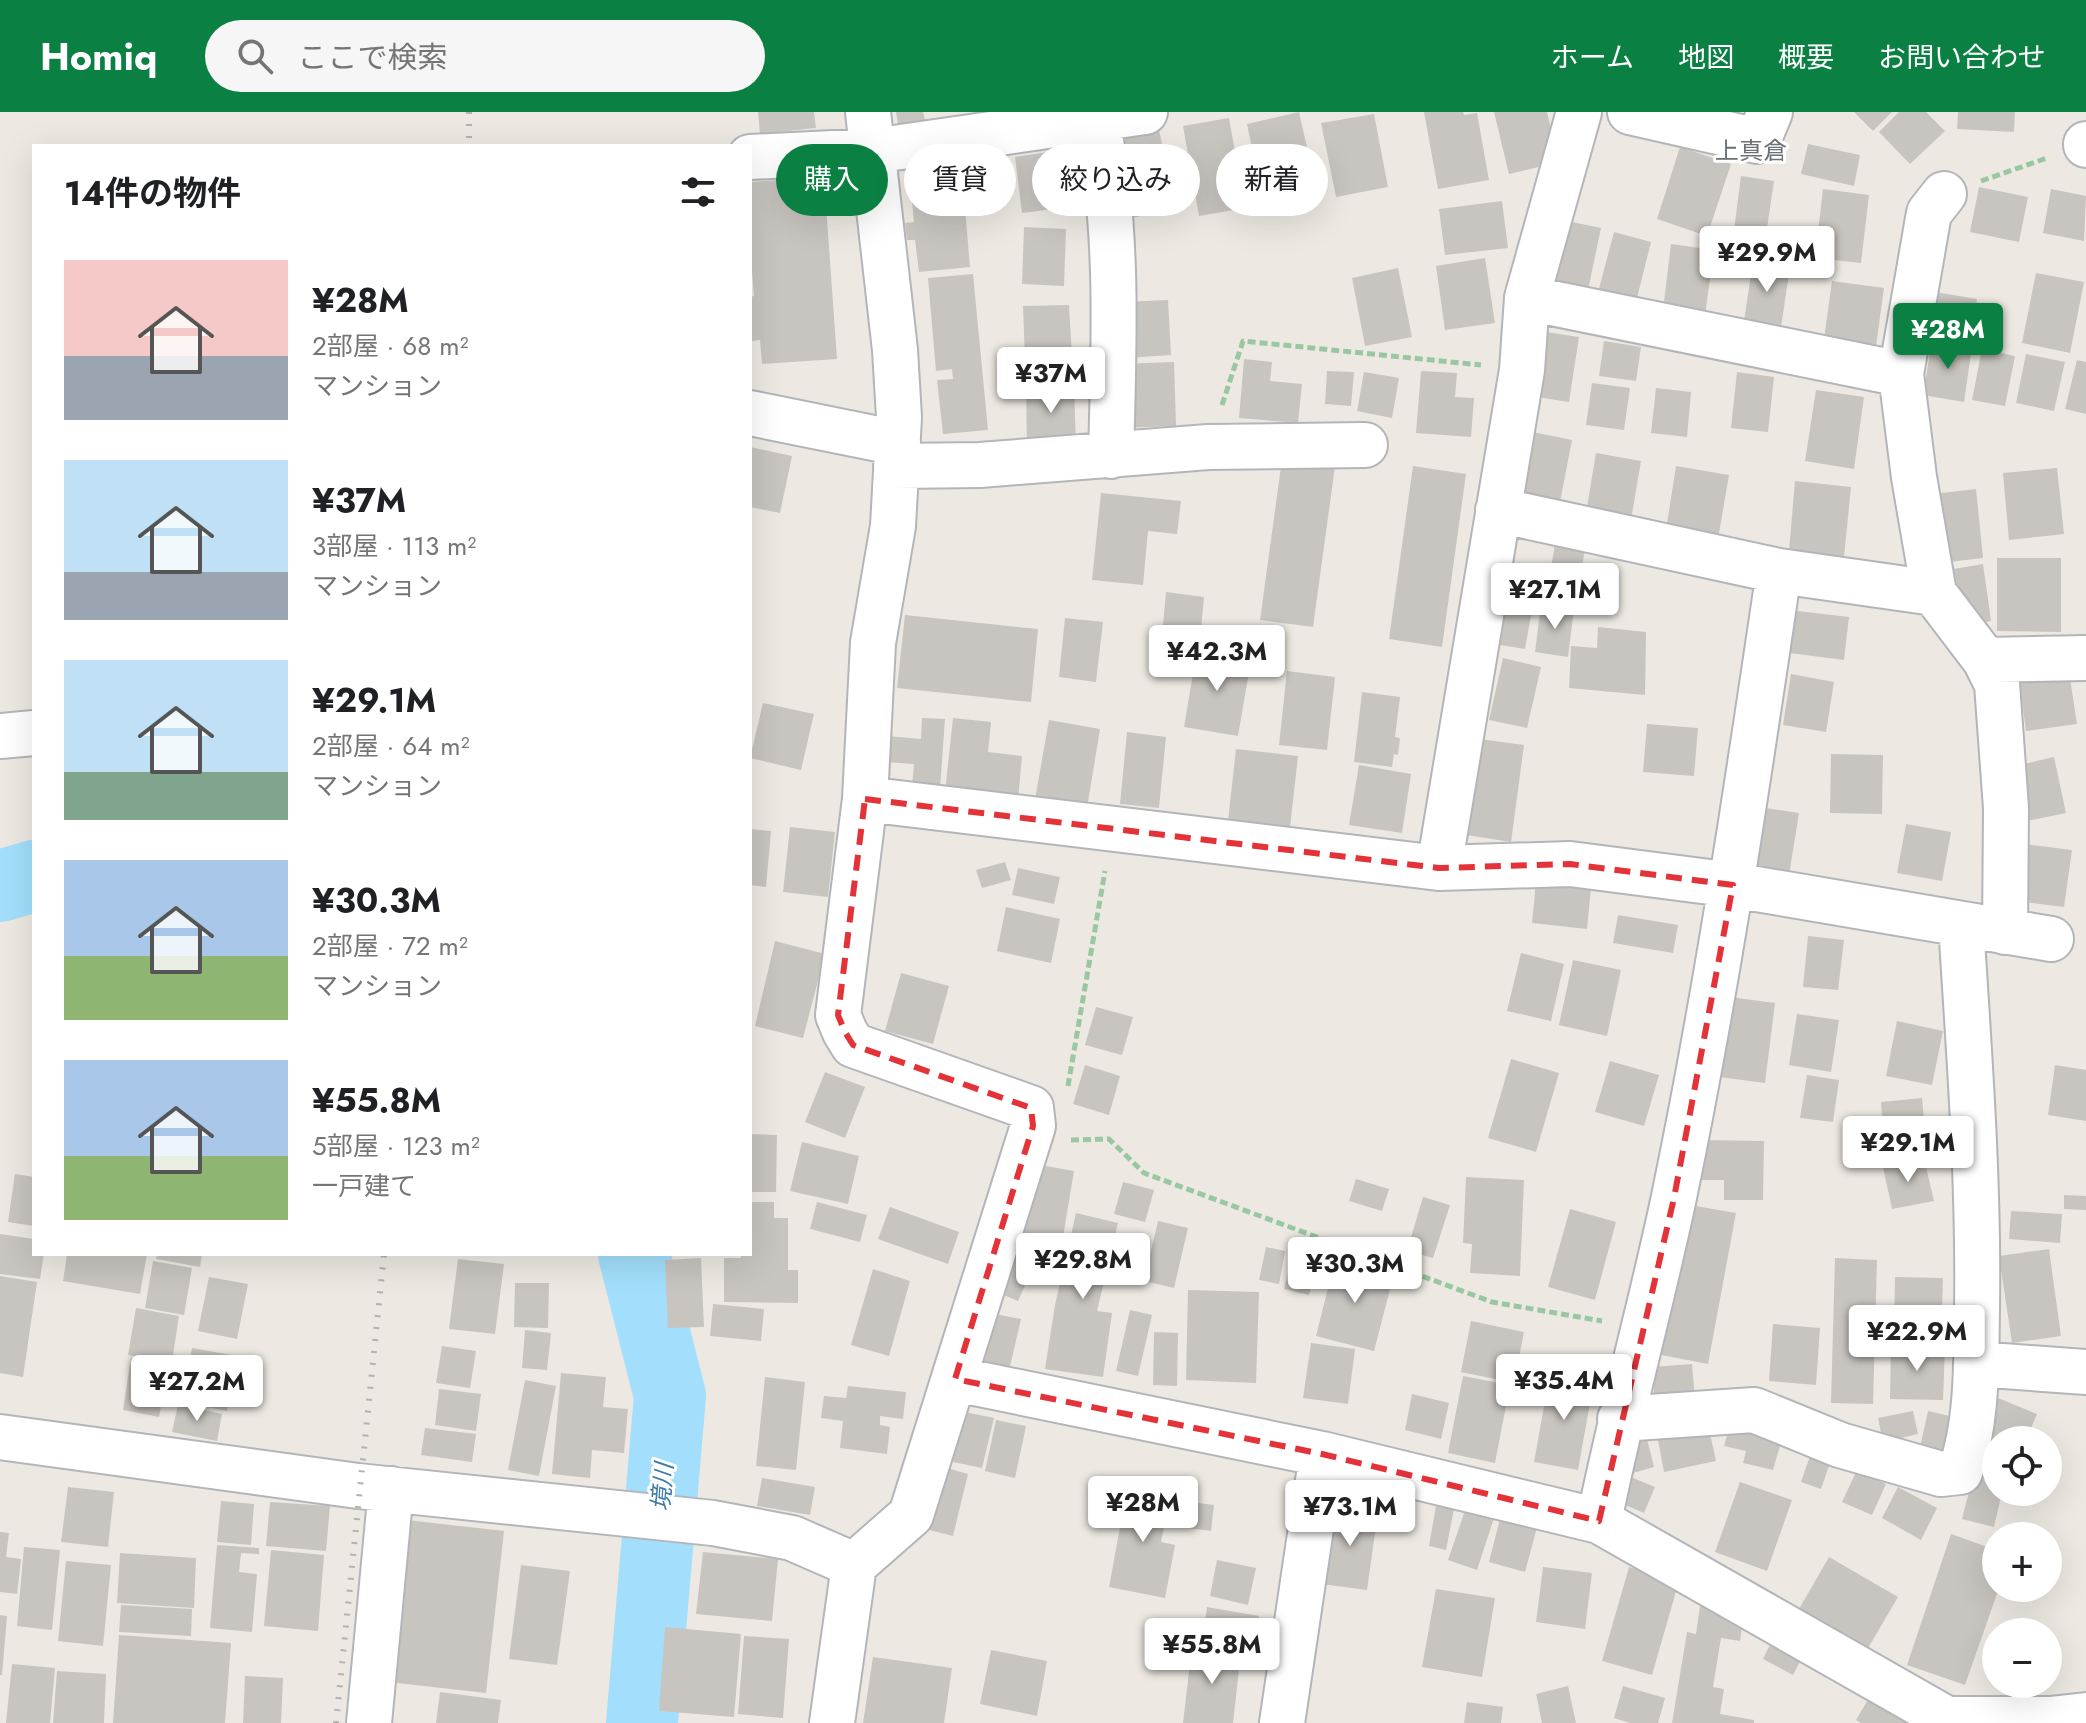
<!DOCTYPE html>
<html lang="ja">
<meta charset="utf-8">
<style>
:root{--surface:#fff;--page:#f6f6f6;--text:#202124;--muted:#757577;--accent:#0b8043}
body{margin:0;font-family:Jost,"Noto Sans JP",sans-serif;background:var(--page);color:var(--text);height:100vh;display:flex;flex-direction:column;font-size:30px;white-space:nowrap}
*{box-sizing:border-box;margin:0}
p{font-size:26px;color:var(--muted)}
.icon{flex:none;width:44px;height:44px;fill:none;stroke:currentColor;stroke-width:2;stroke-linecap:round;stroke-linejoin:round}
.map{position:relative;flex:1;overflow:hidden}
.drawer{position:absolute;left:32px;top:32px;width:720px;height:1112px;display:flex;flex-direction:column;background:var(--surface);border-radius:0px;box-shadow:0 8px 32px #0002}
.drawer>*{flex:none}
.guide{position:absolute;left:776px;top:32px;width:760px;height:72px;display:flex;gap:16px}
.controls{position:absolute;left:1982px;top:1314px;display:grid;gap:16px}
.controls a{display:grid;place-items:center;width:80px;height:80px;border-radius:50%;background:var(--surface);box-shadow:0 8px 32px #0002;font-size:40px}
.price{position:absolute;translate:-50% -68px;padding:0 18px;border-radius:8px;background:#fff;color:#222;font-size:26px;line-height:52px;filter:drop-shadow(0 2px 4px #0008)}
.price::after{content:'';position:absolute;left:50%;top:48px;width:24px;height:18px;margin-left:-12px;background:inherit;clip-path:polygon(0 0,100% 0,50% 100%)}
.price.current{background:var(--accent);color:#fff}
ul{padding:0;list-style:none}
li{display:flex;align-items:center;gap:24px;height:200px;padding:0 32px}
li span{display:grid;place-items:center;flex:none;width:224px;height:160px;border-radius:0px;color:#555}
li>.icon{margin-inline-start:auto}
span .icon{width:96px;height:96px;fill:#fffc;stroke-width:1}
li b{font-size:34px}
h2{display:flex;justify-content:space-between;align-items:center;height:96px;padding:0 32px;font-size:34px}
.pill{padding:0 28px;border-radius:36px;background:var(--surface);box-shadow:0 8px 32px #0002;font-size:28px;line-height:72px}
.pill.current{background:var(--accent);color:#fff}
header{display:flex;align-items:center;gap:48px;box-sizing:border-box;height:112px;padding:0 40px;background:var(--accent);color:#fff}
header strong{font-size:38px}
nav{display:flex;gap:44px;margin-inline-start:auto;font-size:28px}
.search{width:560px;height:72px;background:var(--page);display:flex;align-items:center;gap:20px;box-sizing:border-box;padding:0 28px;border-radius:44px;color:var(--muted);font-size:30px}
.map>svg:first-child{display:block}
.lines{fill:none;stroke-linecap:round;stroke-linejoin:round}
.river{stroke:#a3dffc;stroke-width:72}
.building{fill:#c8c4bf}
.minor-casing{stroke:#b3b5b9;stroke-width:48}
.path{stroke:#99c7a1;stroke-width:5;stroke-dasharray:8 4;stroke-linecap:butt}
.minor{stroke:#fff;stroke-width:44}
.rail{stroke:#b1b2b2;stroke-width:6;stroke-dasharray:2 10;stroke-linecap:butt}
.marked{fill:none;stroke:#e33238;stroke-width:6;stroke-dasharray:16 10;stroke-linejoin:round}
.labels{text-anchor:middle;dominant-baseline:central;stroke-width:6;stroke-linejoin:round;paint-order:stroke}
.neighbourhood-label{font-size:24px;fill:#6b7174;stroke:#fff}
.water-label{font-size:24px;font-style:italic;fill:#3e7ba4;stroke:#fff}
</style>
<header>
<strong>Homiq</strong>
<div class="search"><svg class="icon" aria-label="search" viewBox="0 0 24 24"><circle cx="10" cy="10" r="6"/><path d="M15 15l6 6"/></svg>ここで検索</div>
<nav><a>ホーム</a><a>地図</a><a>概要</a><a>お問い合わせ</a></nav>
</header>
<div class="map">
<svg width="2086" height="1611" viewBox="0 0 2086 1611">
<rect width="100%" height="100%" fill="#ede9e2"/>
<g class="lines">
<!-- river -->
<path class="river" d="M0,774L34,764
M634,1142L670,1284L642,1611"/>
</g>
<!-- building -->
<path class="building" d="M758,0H814L816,16L760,22Z
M896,0H923L925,8L898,12Z
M1299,0L1319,89L1265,100L1247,12Z
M1424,0H1463L1464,3L1477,1L1489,68L1438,77Z
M1494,0H1547L1559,50L1509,62Z
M1854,0H1892L1873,19Z
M1899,0H1926L1945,19L1910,52L1879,20Z
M1958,0H2015L2014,20L1957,17Z
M1374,2L1388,75L1336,85L1321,11Z
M1229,6L1245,96L1199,104L1183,14Z
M1159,18L1176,96L1128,107L1110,29Z
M1808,32L1860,43L1854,74L1801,62Z
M1680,35L1731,52L1707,124L1657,107Z
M1069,37L1077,94L1022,101L1015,45Z
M1741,64L1774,69L1765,130L1733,126Z
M824,65L837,247L762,252L760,228L752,229L750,220V185L754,184L750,132V70Z
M963,73L970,155L919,160L915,128H907L905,111L914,110L911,79Z
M1979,75L2028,85L2019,130L1970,120Z
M1823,77L1869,83L1861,151L1815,146Z
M2051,77L2086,84L2084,129L2043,121Z
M1502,89L1508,136L1445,143L1439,97Z
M1558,107L1601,116L1588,178L1545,169Z
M1024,115L1066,117L1064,174L1022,172Z
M1614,120L1651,130L1633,202L1595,192Z
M1671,132L1714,138L1705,203L1663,198Z
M1485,146L1495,211L1445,218L1436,154Z
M1753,149L1790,155L1781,215L1744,209Z
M1398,156L1412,225L1365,234L1352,166Z
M2036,161L2084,170L2070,241L2022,231Z
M973,162L988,318L943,322L937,268L953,267L952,257L936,259L928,166Z
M1832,169L1884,176L1876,234L1824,227Z
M1929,179L1977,187L1970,227L1922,218Z
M1168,188L1171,243L1125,246L1122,190Z
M1069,193L1072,245L1025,247L1023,194Z
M1540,219L1579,225L1569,290L1530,284Z
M1604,229L1641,235L1636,269L1599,264Z
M1932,229L1972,235L1964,290L1923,283Z
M1982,237L2015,244L2005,294L1972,288Z
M2026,242L2065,250L2054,299L2016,291Z
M1244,247L1272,250L1270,269L1302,272L1298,311L1239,306Z
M2077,248L2086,250V302L2065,297Z
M1174,250L1176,314L1119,316L1118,252Z
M1327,259L1354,260L1351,294L1325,292Z
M1421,259L1457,261L1455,285L1474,286L1471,325L1416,321Z
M1364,260L1399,266L1392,306L1357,299Z
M1737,260L1774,265L1768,320L1731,316Z
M1074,269L1076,336H1027L1026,270Z
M1592,271L1630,276L1624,318L1586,313Z
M1656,276L1691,280L1687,325L1651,321Z
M1816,278L1864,285L1854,357L1805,349Z
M1523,318L1572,328L1560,390L1511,380Z
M750,335L792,344L780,401L750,395Z
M1283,340L1336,347L1313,515L1260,508Z
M1596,341L1641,349L1631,408L1586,401Z
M1413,354L1466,362L1442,535L1389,527Z
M1676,354L1729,363L1718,427L1666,418Z
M2057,356L2064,422L2009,428L2003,361Z
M1795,369L1851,375L1844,445L1789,439Z
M1976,377L1983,446L1940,451L1933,382Z
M1101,381L1181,389L1177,422L1148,419L1143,473L1092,468Z
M1556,426L1586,431L1577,484L1547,479Z
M1997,446H2061V520L1997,519Z
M1983,452L1991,509L1965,514L1954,457Z
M1166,480L1204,485L1201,517L1163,513Z
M1500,493L1532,498L1525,537L1494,532Z
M1541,493L1574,497L1568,545L1535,540Z
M1780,497L1849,505L1844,548L1775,539Z
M905,503L1038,517L1031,590L897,576Z
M1065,506L1103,510L1096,570L1059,565Z
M1598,515L1646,520L1645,583L1569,576L1571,534L1597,536Z
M1197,538L1251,548L1238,624L1184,615Z
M1503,546L1541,555L1527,616L1489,608Z
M2068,553L2077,612L2026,619L2018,560Z
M1287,559L1335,565L1327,638L1279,633Z
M1791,562L1834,570L1826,620L1783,613Z
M1362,580L1400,585L1395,625L1400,626L1398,643L1394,642L1392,655L1354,650Z
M763,591L814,602L801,658L750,646Z
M922,606L945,607L940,677L912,674L914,652L885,650L887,624L921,627Z
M953,606L991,610L988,640L1022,644L1018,688L945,680Z
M1049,608L1100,617L1087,696L1035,687Z
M1647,612L1698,616L1694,664L1643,660Z
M1127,620L1166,625L1159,696L1120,692Z
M1472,626L1524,633L1511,730L1460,722Z
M1236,637L1298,644L1289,725L1227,718Z
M1831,642L1883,643L1882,702L1830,701Z
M2054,645L2066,701L2022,710L2011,655Z
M1359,653L1411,662L1402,721L1349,713Z
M1746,693L1799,701L1789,763L1737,755Z
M1906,712L1951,720L1942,769L1897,761Z
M790,715L835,720L828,785L783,780Z
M750,717L771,719L766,775L750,773Z
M2024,732L2072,738L2064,795L2016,789Z
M1005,750L1011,768L982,776L976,758Z
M1018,756L1060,765L1054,792L1012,783Z
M1536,770L1591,776L1587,817L1532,811Z
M1006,795L1060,807L1051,851L997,839Z
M1618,803L1678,813L1673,841L1613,831Z
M1808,824L1844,828L1838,878L1803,875Z
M775,829L825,842L803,926L755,914Z
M1521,841L1564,852L1551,909L1507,899Z
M1573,848L1621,858L1607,924L1559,913Z
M901,861L949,874L933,932L885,919Z
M1722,884L1775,891L1765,971L1712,964Z
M1096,895L1133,905L1122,943L1085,933Z
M1797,902L1839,908L1831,960L1789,953Z
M1897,909L1943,919L1932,973L1886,964Z
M1511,947L1559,961L1536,1040L1488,1026Z
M1610,949L1659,963L1644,1014L1595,1000Z
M1085,953L1120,964L1109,1003L1073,992Z
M2055,953L2086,958V1009L2048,1003Z
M825,960L865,975L845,1026L805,1010Z
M1807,963L1839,968L1833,1010L1800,1006Z
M1922,986L1926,1031L1884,1034L1881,990Z
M750,1022L777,1023L776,1080H750Z
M1702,1028L1764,1029L1763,1088H1724V1068H1701Z
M802,1030L859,1044L848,1092L790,1079Z
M1924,1046L1934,1089L1892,1097L1883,1055Z
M1029,1051L1074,1059L1061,1137L1015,1129Z
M15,1062L34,1065V1114L8,1110Z
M1466,1065L1524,1068L1520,1164L1470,1161L1472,1132L1463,1131Z
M1356,1067L1389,1077L1382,1099L1349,1089Z
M1123,1070L1154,1078L1145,1110L1114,1102Z
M2064,1083L2086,1084V1098L2064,1097Z
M1423,1085L1450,1093L1433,1146L1407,1139Z
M750,1090H774V1106H788V1158H798V1191L724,1190V1146H741V1142H750Z
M817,1090L867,1103L860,1130L810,1117Z
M1684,1092L1736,1101L1708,1252L1656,1242Z
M890,1095L959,1120L948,1152L878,1127Z
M1570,1097L1616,1110L1595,1188L1548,1175Z
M2011,1099L2062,1102L2060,1131L2009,1127Z
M1076,1101L1118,1111L1097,1199L1112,1201L1103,1265L1045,1257L1055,1193Z
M1158,1109L1188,1116L1174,1176L1144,1169Z
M0,1122L34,1127V1142H44L40,1167L0,1162Z
M1266,1135L1285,1139L1279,1172L1259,1168Z
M2049,1137L2061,1224L2012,1231L1999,1144Z
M1012,1138L1036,1149L1018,1189L994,1179Z
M1294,1139L1319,1147L1309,1183L1284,1177Z
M67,1142H147L140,1182L63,1169Z
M157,1142H202L200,1155L156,1147Z
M701,1146L704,1215L668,1216L665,1148Z
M1835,1146L1877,1148L1873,1292L1831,1291Z
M458,1147L504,1152L495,1222L449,1217Z
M1335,1148L1394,1162L1374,1239L1316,1224Z
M153,1149L192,1156L184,1203L145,1196Z
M873,1157L910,1169L889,1244L851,1233Z
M0,1164L37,1170L23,1265L0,1261Z
M209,1165L248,1172L237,1227L198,1219Z
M1895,1165L1943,1166L1941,1224L1894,1223Z
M515,1171H549L548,1216L514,1215Z
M1188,1178L1259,1180L1256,1271L1186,1268Z
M713,1192L764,1197L761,1229L710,1224Z
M136,1196L179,1204L172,1250L128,1243Z
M1130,1198L1152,1203L1138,1264L1116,1259Z
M990,1201L1021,1207L1008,1263L978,1256Z
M1471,1209L1524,1220L1514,1271L1461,1260Z
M1773,1212L1820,1216L1816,1273L1769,1269Z
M525,1218L551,1221L547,1258L522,1256Z
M1154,1220L1178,1221L1177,1274L1153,1273Z
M1311,1231L1355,1237L1348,1292L1303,1286Z
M1891,1233L1945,1235L1943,1288L1890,1287Z
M442,1234L476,1239L470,1276L436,1271Z
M192,1236L237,1244L227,1299L182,1290Z
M131,1246L168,1253L159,1305L123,1298Z
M1692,1252L1695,1289L1655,1291L1652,1255Z
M561,1261L606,1265L603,1295L628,1297L624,1341L592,1338L590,1366L552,1362Z
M1550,1261L1594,1269L1578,1358L1534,1350Z
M1463,1264L1510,1273L1495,1351L1448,1341Z
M765,1265L805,1270L796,1358L756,1354Z
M525,1268L556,1274L539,1364L508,1358Z
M848,1274L906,1280L903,1307L880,1304V1313L890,1315L887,1342L840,1336L843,1309L821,1306L824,1284L846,1286Z
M439,1277L481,1282L476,1319L435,1313Z
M1412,1282L1449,1291L1441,1327L1405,1318Z
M1998,1286L2037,1302L2026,1328H1996V1331L1983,1325Z
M178,1293L222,1302L217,1329L172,1320Z
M1913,1299L1918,1322L1901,1326L1903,1336L1885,1340L1878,1306Z
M1928,1299L1963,1307L1952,1357L1917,1349Z
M965,1300L994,1306L982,1356L953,1350Z
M996,1308L1026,1314L1015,1366L985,1359Z
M1731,1309L1783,1323L1773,1358L1743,1351L1746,1339L1724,1334Z
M1708,1312L1716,1349L1664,1360L1657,1323Z
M425,1316L476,1322L472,1350L421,1343Z
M1646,1323L1654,1355L1626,1363L1655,1375L1644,1401L1611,1387L1619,1331Z
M1812,1338L1832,1345L1821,1377L1801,1370Z
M940,1354L968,1362L953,1424L925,1417Z
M1975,1356L1996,1361V1380H2002L1994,1415L1962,1407Z
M1857,1358L1886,1372L1872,1403L1842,1390Z
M762,1366L815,1375L810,1403L757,1394Z
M1740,1370L1792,1388L1767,1459L1715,1440Z
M1128,1372L1171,1380L1161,1430L1175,1433L1165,1486L1109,1475Z
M68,1375L114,1380L108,1435L61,1430Z
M1898,1375L1937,1396L1921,1428L1882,1406Z
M1469,1387L1497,1397L1477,1458L1448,1448Z
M1437,1388L1455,1392L1446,1438L1429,1434Z
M221,1389L254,1392L251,1433L217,1430Z
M1183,1389L1214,1393L1211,1419L1180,1415Z
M270,1390L330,1394L326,1439L266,1434Z
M1332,1394L1378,1400L1367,1478L1321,1472Z
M1503,1395L1540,1404L1525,1460L1489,1450Z
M407,1408L504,1419L486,1581L388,1570Z
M0,1420L9,1421L6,1445L21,1447L17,1482L0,1480Z
M1951,1422L1996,1438V1476H1999L1965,1573L1907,1553Z
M217,1433L259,1436V1442L241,1441L239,1460L257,1462L252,1520L210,1516Z
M24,1435L60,1438L52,1518L17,1514Z
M271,1438L324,1443L318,1519L264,1514Z
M703,1440L778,1447L772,1509L696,1502Z
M120,1441L196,1446L194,1496L117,1491Z
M1829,1445L1898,1485L1867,1538L1799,1497Z
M1217,1448L1256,1456L1248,1493L1210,1484Z
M66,1449L111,1453L103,1534L58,1529Z
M521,1453L570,1459L557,1553L509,1547Z
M1543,1455L1592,1461L1585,1517L1536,1510Z
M1629,1455L1679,1469L1652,1563L1602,1549Z
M1436,1477L1495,1486L1482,1565L1422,1555Z
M121,1493L192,1497L191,1524L119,1520Z
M1700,1494L1744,1502L1740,1529L1721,1526L1713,1575L1724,1577L1720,1602L1754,1608V1611H1672L1687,1520L1696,1522Z
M1207,1495L1259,1504L1256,1524L1204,1515Z
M0,1503L7,1504L2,1563H0Z
M665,1515L741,1522L734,1605L659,1599Z
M1776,1520L1807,1536L1793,1563L1763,1547Z
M119,1523L231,1531L225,1611H113Z
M744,1524L789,1527L783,1606L738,1602Z
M1192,1534L1241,1540L1233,1611H1183Z
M991,1538L1047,1549L1037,1604L980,1592Z
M873,1545L952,1556L944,1611H863Z
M12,1552L55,1556L50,1611H6Z
M57,1559L106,1562L104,1611H53Z
M245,1564L283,1566L281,1611H243Z
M1568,1574L1576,1611H1542L1536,1582Z
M1623,1574L1665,1586L1658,1611H1630L1614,1606Z
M1873,1579L1914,1611H1861L1856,1608Z
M440,1580L501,1588L498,1611H436Z
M1467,1590L1503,1595L1501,1611H1464Z"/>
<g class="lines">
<defs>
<path id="minor" d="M1630,0L1758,29L1770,0
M1097,7C1119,118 1114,231 1111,344
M2086,33V32
M750,45L873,39L1145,0
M1527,186L1901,262
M750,301L898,331
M896,354L980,353L1208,335L1365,333
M1498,398L1779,459L1934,481L1985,548L1997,572L2006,696L2005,820
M1934,481L1914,365L1901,262L1929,101L1944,82
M1985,548L2086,546
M0,624L34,621
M865,687L1439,756L1570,752L1733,773L2051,827
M1439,756L1522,258L1527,186L1579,0
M1976,1252L2086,1260
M955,1267L1322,1342L1599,1409L1947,1607H2050L2086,1603
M1620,1307L1754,1298L1840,1333L1941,1362L1960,1360C1978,1309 1976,1250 1977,1197C1979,1068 1969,940 1961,812
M0,1325L358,1374L713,1411L792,1426L854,1453L832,1611
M1599,1409C1621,1300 1651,1194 1674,1085C1717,878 1748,669 1779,459
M854,1453L911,1403L1033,1014L1031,996L853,933L845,920L838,903L865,687L873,531L893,414L899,305L895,238L868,0
M369,1611L391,1377
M1282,1611L1322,1342"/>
</defs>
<!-- minor casing -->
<use href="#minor" class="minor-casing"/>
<!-- path -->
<path class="path" d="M1981,69L2047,46
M1222,293L1243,229L1481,253
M1068,974L1105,759
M1071,1028L1109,1027L1144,1061L1492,1190L1602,1209"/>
<!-- minor -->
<use href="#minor" class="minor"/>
<!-- rail -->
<path class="rail" d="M469,0V34
M336,1611L384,1142"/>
</g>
<!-- marked area -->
<path class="marked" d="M865,687L1439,756L1570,752L1733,773L1674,1086L1599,1409L1322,1342L955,1267L1033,1014L1031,996L853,933L845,920L838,903Z"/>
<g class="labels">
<!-- neighbourhood labels -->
<g class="neighbourhood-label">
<text x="1751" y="38">上真倉</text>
</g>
<!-- water labels -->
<g class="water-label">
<text transform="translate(662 1375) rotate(-85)">境川</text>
</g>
</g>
</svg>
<div class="controls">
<a><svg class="icon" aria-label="locate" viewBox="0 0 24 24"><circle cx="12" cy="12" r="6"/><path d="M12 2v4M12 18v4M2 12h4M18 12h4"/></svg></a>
<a>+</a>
<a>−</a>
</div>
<b class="price" style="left:1767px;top:182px">¥29.9M</b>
<b class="price current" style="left:1948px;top:259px">¥28M</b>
<b class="price" style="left:1051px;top:303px">¥37M</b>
<b class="price" style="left:1555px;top:519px">¥27.1M</b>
<b class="price" style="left:1217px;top:581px">¥42.3M</b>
<b class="price" style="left:1908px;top:1072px">¥29.1M</b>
<b class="price" style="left:1083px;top:1189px">¥29.8M</b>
<b class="price" style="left:1355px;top:1193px">¥30.3M</b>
<b class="price" style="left:1917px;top:1261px">¥22.9M</b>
<b class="price" style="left:1564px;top:1310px">¥35.4M</b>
<b class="price" style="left:197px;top:1311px">¥27.2M</b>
<b class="price" style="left:1143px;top:1432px">¥28M</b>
<b class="price" style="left:1350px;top:1436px">¥73.1M</b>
<b class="price" style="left:1212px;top:1574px">¥55.8M</b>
<div class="guide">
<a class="pill current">購入</a>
<a class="pill">賃貸</a>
<a class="pill">絞り込み</a>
<a class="pill">新着</a>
</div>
<section class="drawer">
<h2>14件の物件<svg class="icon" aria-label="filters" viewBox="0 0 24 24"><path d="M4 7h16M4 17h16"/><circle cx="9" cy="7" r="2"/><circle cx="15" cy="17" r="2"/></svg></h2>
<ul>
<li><span style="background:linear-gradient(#f6c9c9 60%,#9aa5b1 0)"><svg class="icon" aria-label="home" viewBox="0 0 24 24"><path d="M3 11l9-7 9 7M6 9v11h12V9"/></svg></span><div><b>¥28M</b><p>2部屋 · 68 m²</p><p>マンション</p></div></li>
<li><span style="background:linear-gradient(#bfe0f5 70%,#9aa5b1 0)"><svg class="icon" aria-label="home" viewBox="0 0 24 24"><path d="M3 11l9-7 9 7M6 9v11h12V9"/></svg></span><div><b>¥37M</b><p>3部屋 · 113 m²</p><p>マンション</p></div></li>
<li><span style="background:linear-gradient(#bfe0f5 70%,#7fa58c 0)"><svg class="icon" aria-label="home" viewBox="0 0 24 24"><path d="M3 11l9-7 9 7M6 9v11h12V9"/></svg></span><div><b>¥29.1M</b><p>2部屋 · 64 m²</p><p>マンション</p></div></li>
<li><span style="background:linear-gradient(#a9c7e8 60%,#8fb573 0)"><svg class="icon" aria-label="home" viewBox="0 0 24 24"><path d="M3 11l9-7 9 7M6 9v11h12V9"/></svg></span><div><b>¥30.3M</b><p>2部屋 · 72 m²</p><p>マンション</p></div></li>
<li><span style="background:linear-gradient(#a9c7e8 60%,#8fb573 0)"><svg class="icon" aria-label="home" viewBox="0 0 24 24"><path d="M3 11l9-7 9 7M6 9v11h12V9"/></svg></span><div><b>¥55.8M</b><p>5部屋 · 123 m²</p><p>一戸建て</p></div></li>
</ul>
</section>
</div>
